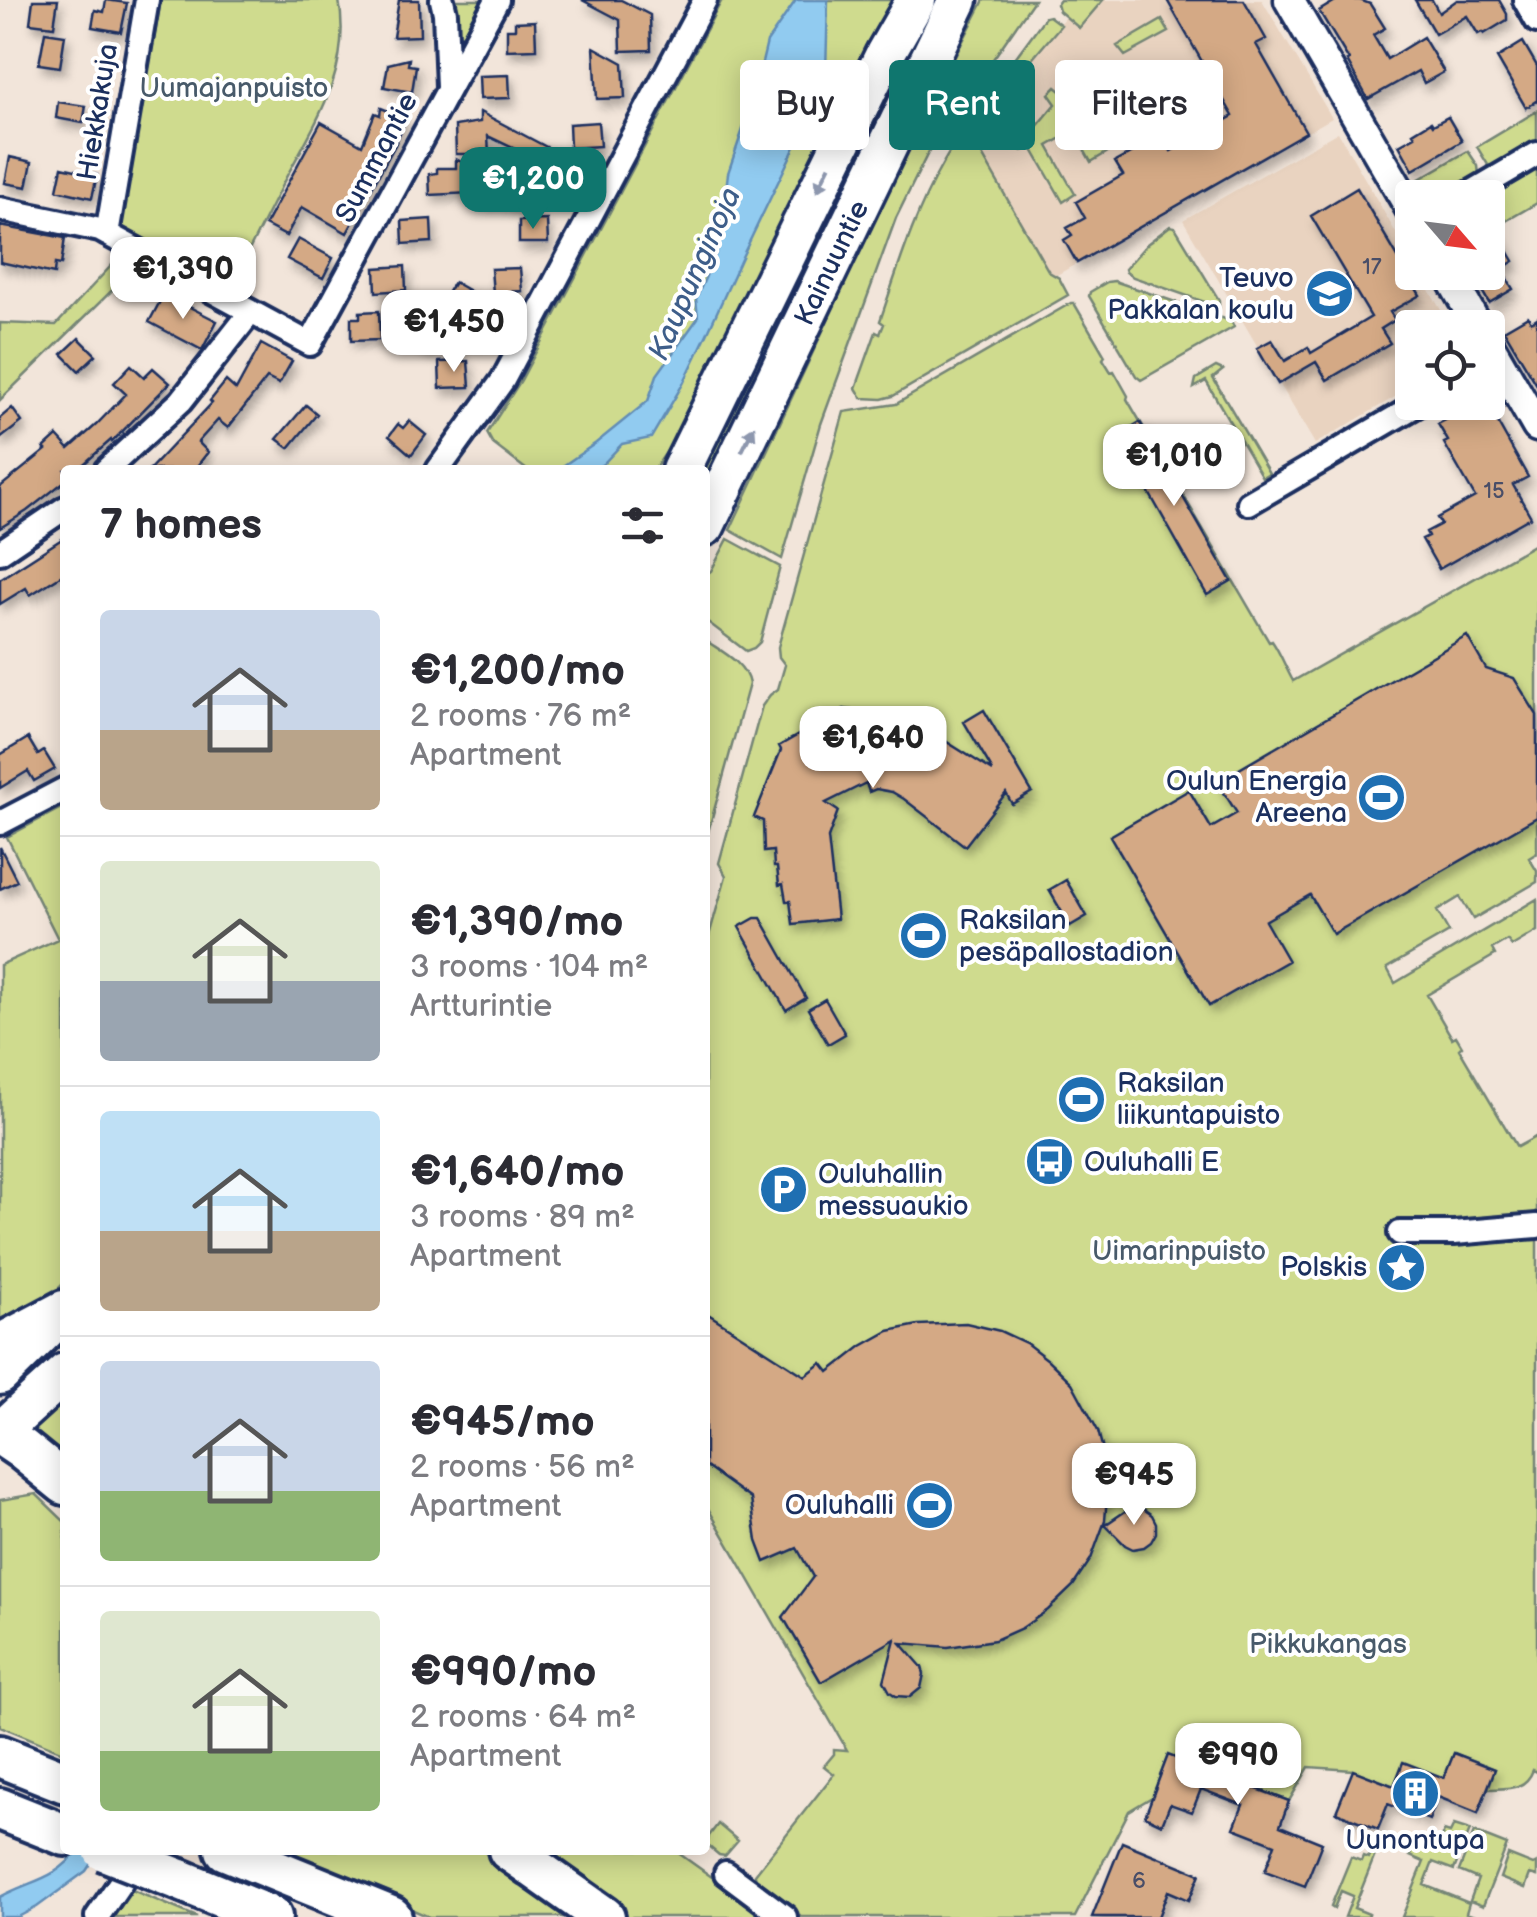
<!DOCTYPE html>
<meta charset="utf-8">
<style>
:root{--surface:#fff;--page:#f7f7f7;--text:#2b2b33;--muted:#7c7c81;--line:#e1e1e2;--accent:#0f766e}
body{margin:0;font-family:"Balsamiq Sans",sans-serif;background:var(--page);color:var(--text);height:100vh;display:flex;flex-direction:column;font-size:38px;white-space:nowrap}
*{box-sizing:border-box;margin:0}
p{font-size:32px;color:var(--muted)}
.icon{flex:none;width:55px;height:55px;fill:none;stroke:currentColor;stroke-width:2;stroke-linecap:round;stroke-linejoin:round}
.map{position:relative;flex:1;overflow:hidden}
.drawer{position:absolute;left:60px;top:465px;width:650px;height:1390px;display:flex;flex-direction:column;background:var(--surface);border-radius:10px;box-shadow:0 5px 25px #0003}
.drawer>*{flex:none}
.banner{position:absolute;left:740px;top:60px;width:645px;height:90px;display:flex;gap:20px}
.needle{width:65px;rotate:118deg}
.tools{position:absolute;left:1395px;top:180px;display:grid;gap:20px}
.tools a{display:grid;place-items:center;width:110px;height:110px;border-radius:10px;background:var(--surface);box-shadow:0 5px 25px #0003;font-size:50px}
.price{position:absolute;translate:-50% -85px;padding:0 22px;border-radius:20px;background:#fff;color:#222;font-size:32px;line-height:65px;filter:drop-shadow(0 2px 5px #0008)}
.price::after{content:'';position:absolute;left:50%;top:60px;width:30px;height:22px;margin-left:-15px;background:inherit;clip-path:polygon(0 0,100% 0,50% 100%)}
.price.active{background:var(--accent);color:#fff}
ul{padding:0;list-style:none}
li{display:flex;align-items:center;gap:30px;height:250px;padding:0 40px}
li+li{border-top:2px solid var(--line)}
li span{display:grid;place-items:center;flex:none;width:280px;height:200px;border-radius:10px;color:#555}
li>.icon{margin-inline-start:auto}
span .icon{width:120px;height:120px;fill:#fffc;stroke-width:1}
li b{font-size:42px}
h2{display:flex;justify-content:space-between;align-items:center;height:120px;padding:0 40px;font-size:42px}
.tag{padding:0 35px;border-radius:10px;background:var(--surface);box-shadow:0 5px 25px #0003;font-size:35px;line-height:90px}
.tag.active{background:var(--accent);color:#fff}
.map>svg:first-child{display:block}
.built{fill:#e9d3c0}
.green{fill:#cfdb8e;stroke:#758576;stroke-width:2.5}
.water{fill:#91cbf0;stroke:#628db6;stroke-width:2.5}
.building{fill:#d4a985;stroke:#1b2f5e;stroke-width:2.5;filter:url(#shadow)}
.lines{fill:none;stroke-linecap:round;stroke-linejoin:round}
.minor-casing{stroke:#1b2f5e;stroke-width:30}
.tertiary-casing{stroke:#1b2f5e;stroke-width:35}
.trunk-casing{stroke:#1b2f5e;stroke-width:45}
.motorway-casing{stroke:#1b2f5e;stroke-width:48}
.minor{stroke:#fff;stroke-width:22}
.tertiary{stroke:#fff;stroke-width:28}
.trunk{stroke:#fff;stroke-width:38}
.motorway{stroke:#fff;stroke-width:40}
.motorway-bridge-casing{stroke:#1b2f5e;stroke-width:48;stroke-linecap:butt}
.motorway-bridge{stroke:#fff;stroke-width:40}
.oneway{fill:#8d97ae}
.labels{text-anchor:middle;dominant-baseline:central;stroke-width:8;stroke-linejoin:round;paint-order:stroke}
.number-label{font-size:22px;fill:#494e68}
.park-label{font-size:28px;fill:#485a6a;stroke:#fff}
.street-label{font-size:28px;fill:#1b2f5e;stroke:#fff}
.poi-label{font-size:28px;fill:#1b2f5e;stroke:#fff;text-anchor:end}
.water-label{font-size:30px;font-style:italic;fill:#3e5e8a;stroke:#fff}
</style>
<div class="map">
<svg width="1537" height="1917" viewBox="0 0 1537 1917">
<defs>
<filter id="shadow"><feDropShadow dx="4" dy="7" stdDeviation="5" flood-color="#0004"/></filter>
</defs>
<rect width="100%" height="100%" fill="#f2e5da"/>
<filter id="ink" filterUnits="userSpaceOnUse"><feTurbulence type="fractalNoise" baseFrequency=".01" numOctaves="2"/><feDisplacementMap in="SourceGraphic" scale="20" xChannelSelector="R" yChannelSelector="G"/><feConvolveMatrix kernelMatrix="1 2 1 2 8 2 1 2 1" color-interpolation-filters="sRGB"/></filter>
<g filter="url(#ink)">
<!-- built -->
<path class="built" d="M1103,0H1262L1332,118L1034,288L957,154L974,126L1065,17L1078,28L1081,27Z
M1338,132L1412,261V272L1419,273L1451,327L1412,328V387L1315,444L1183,220Z"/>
<!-- green -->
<path class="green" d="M161,0H339C352,71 315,123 283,183C265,218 248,253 230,288L131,234L123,227L122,217Z
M448,0H489L468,34L462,35L456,31Z
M722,0H893L846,85L686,423L654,470H527L493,444L487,433L521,380Z
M928,0H941L705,492V470H697Z
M984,0H1034L928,153L896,218L821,424L782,559L730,530L910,144Z
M1060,0H1103L1079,28L1059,11L1057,4Z
M1049,16L1061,25L1011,84L984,125L986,139L977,146L1049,272L1059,278L1068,295L893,396L882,399L862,398L856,388L876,332L880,334L884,324L880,321C898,268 915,212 943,163C972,112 1011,65 1045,17Z
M1162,20L1169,32L1125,56L1117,46Z
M1102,68L1111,73L1126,101L1048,146L1075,194L1063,202L1032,148L1022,151L1018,149L1016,133L1022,130L1030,135L1056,104L1049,94L1056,87L1066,95Z
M1129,106L1141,123L1140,133L1091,162L1077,137L1089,130L1092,135L1115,121L1112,115Z
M1210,109L1219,124L1171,151L1162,136Z
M1537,111V142L1497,167L1488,165L1477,147Z
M1468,151L1478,166L1479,175L1443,197H1426L1416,181Z
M1537,167V203L1504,222L1488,196Z
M1170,226L1175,227L1219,300V307L1133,277L1126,272L1125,269L1147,244Z
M124,252L138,265L0,400V323L56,325Z
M1114,281L1231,321L1234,327L1141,380L1136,376L1089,296L1090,292L1107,282Z
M1071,303H1074L1105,356L1103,359L1111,372L1114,371L1128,396L1127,399L1269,642L1272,641C1281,654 1285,667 1293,681L1537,543V853L1529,858L1537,871V882L1473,919L1460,897L1437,911L1449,932L1387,968L1395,983L1537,899V931L1512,946L1507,940L1492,949L1495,955L1427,995L1452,1038L1456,1036L1462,1046L1459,1049L1517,1147L1537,1136V1215L1527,1216L1537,1235V1772L1533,1770C1525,1791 1508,1788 1488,1789L1495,1769L1454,1753L1444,1778L1404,1762L1394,1786L1353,1770L1309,1767L1289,1801L1249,1786L1258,1762L1218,1747L1209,1771L1168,1755L1152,1797L1129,1811L1075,1917H801L756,1881L755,1874L834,1774L824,1766L834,1754V1749L847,1750L705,1503V950L726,876L719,863L762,706L770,695L778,689L785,665L779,657L778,647L844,412L896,404Z
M1216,367L1223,370L1213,378L1269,473L1262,477L1206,381L1194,388L1196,379Z
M728,539L780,567L760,642L754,648L746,651L705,620V575L711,571Z
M705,640C722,652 745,662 749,684L705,843Z
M65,806V1282L41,1306L0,1336V965L58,939L7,837Z
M65,1397V1469L26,1433Z
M36,1494L65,1522V1753L0,1726V1500Z
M718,1824L738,1841L725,1856L719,1855L707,1845L709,1836Z
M1454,1825L1470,1830L1454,1870L1433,1862L1424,1885L1469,1903L1466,1913L1477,1917H1402L1424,1862L1410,1856L1414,1844L1420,1846L1422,1843L1433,1846L1435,1841L1440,1843L1444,1831L1450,1833Z
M1474,1832L1507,1845L1483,1906L1470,1901L1478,1879L1459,1871Z
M1392,1838H1396L1392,1849L1379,1845L1354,1908L1369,1914L1368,1917H1345L1353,1896L1341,1891L1334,1908L1331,1906L1351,1857L1361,1861L1363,1856L1368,1858L1374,1843Z
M278,1850H498L592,1917H429Z
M528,1850H674L768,1917H623Z
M1508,1855L1533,1865L1537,1863V1876L1530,1874L1525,1888L1500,1878Z
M132,1890L197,1917H111Z"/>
<!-- water -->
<path class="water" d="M796,0H828L826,72L804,128L742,257L707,334L683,384L651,438L622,444L603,464L593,470H557L596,443L648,401L657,375L698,318L696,299L719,246L728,173L753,100L767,42Z
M78,1850H100L86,1871L37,1907L18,1917H0V1897C31,1880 56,1880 78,1850Z"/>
<!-- building -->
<path class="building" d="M33,0H58L54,26L30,23Z
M106,0L127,3L121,32L92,27L95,10L104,12Z
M399,0H419L420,36L393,37Z
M582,0H621L650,15L651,50L621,51L620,20Z
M1167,0H1244L1266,39L1256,44L1306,132L1077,263L1064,240L1072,235L1067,228L1085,218L1076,202L1123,175L1115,162L1162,136L1171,151L1233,116Z
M1337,0H1360L1370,4L1385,28L1373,35L1387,59L1423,37L1444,72L1424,83L1418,71L1368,99L1347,61L1349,60L1319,11Z
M1415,0H1432L1439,13L1457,0H1499L1507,14V20L1484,34L1482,32L1478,34L1467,16L1435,34Z
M535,21L536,49L507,50V29H515V22Z
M45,32L65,35L60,67L39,64Z
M1523,42L1537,66V101L1526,108L1497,58Z
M594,47L623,63L625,98L597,99Z
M409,59L408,65L416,66L412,92L384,87L388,64Z
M509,75L510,98L480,99L479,76Z
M58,102L86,106L83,123L56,118Z
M381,108L406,118L395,145L347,233L302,207L286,236L265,225L321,122L362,145L375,113L380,115Z
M480,112L573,161L574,195H545L544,158L542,162L488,136L489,154H456L455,126L480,122Z
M1448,117L1462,141L1413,170L1399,145L1415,136L1413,133L1431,122L1433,125Z
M598,122L600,146L570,148L569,124Z
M10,157L32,162L27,187L5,183Z
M456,159L520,195L514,208L493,197L490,202L472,193L430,195L429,174L437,173V168H456Z
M62,167L97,175L92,198L57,190Z
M1357,188L1420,295L1390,312L1395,320L1381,329L1390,343L1327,380L1316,362L1278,384L1257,348L1272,340L1285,361L1308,347L1311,353L1371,317L1311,216Z
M431,219L432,242L403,244L402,221Z
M547,220L548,243H519V221Z
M0,226L65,238L61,265L55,264L54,274L0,262Z
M1499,235L1514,261L1501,269L1513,289L1489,303L1471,272H1488V242Z
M298,239L333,258L323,278L287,259Z
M405,266L406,290L376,292L375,268Z
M520,268L522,291L493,293L491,269Z
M454,282L496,306L498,339L467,341L465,292L459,302L446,295Z
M164,294L217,321L202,350L149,322Z
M379,311L380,340L351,341V318H360V312Z
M1528,316L1531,322L1537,318V385L1504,330Z
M403,321L438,340L431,352L396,334Z
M79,338L96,355L79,371L62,354Z
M261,344L292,361L279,384L267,378L228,428L218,420L198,442L208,452L194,470H149L212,403L210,401L226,381L236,390Z
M468,361L470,387L440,388L439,362Z
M131,365L144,377L153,368L170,383L112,442L111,440L77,470H65V481L27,511L0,528V487L46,450L44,448L57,436L69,449L96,425L126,394L114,383Z
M1466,402H1486L1528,477L1513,485L1531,517L1439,569L1422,539L1428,536L1426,532L1441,524L1437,518L1475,497L1444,443L1448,441L1438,424L1453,416L1450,412Z
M306,405L317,414L289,448L277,439Z
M12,408L22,422L0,439V418Z
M409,421L426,435L411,455L389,436L398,424L403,428Z
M1140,422L1231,581L1207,595L1117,436Z
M65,537V573L30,595L26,588L0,604V579Z
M1467,636L1486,669L1514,678L1537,715V817L1333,934L1310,895L1265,921L1288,961L1209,1006L1110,836L1189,790L1211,828L1237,813L1217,782Z
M844,709L922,720L920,728L931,732L993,771L964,722L984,710L1032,792L1012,804L1006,793L965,846L904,799L892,792L876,789L869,792L866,783L826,803L838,811L828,838L837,919L793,924L790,901H786L783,884L779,885L777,867H774L773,851L764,852L763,821L754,817L781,750L779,746Z
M28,738L38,755L44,751L55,769L34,781L28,771L0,788V755Z
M0,847L17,881L0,889Z
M1066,880L1087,916L1070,926L1049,890Z
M755,918H761L806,998L786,1010L739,927Z
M825,999L845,1034L828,1044L808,1009Z
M705,1312L805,1376L822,1363L829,1372L862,1346L889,1331L918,1325L966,1323L1000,1331L1026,1343L1048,1360L1072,1383L1098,1431L1104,1454L1108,1483L1105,1521L1091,1559L1073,1586L1048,1610L1022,1628L995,1640L948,1647L901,1643L922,1667L924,1674L921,1688L910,1697L896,1696L890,1692L884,1681L895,1639L821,1682L783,1617L813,1577L797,1548L765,1562L757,1541L751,1499L705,1466Z
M1130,1508H1142L1152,1515L1156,1523V1533L1151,1542L1144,1547L1133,1549L1125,1545L1105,1525Z
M1218,1746L1259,1762L1249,1786L1289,1801L1280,1826L1322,1843L1305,1886L1265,1871L1275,1844L1234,1828L1243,1805L1201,1789L1192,1812L1170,1804L1162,1824L1145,1816L1168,1755L1209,1771Z
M1454,1753L1495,1769L1478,1813L1438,1797L1429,1820L1388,1804L1378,1829L1336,1812L1353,1770L1394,1786L1403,1762L1444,1778Z
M1122,1842L1200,1874L1189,1900L1168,1891L1158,1917H1092Z"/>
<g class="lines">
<defs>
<path id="minor" d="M442,0L445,13L448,87
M1525,0L1537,21
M1462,198L1537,154
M0,209L100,230L310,344L497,0
M107,234L147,0
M106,470L181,401L251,312
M438,470L503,380L705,0
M1249,503L1422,402
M0,552L65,508
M0,823L65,789
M1400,1233H1454L1537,1226
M726,1873L785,1917
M97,1917L138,1857"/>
<path id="tertiary" d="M1289,0L1412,212
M1447,272L1479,328
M1488,342L1537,427"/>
<g id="trunk">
<path d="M681,470L885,54L916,0"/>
<path id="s1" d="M705,526L958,0"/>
<path d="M0,1375L53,1323"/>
<path d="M0,1432L65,1373"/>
</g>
<path id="motorway" d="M0,1345L64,1311
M0,1434L22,1449L65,1484
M0,1756L65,1782
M0,1809L65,1835
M226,1850L391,1917
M509,1850L604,1917
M178,1879L271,1917"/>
</defs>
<!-- minor casing -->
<use href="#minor" class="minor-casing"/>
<!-- tertiary casing -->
<use href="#tertiary" class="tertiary-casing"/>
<!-- trunk casing -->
<use href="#trunk" class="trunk-casing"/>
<!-- motorway casing -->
<use href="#motorway" class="motorway-casing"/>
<!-- minor -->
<use href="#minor" class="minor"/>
<!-- tertiary -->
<use href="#tertiary" class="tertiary"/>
<!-- trunk -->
<use href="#trunk" class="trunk"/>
<!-- motorway -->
<use href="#motorway" class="motorway"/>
<defs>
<path id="motorway-bridge" d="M104,1850L178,1879"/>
</defs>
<!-- motorway-bridge casing -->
<use href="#motorway-bridge" class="motorway-bridge-casing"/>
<!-- motorway-bridge -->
<use href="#motorway-bridge" class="motorway-bridge"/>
</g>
<!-- one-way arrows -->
<defs><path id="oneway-solid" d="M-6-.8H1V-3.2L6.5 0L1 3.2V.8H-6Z" transform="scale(2.5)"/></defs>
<g class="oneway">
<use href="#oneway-solid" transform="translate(823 179) rotate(116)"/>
<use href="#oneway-solid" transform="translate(748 439) rotate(-64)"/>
</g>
</g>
<!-- icons -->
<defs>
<symbol id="school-disc" viewBox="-11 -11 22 22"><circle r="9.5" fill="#1f6fb2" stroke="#fff"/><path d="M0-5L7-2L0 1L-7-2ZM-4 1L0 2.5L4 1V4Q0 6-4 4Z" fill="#fff"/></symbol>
<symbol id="stadium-disc" viewBox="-11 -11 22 22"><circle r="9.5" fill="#1f6fb2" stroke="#fff"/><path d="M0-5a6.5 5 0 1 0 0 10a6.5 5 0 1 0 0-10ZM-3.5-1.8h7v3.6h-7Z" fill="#fff"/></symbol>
<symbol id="bus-disc" viewBox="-11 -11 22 22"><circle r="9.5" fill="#1f6fb2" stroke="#fff"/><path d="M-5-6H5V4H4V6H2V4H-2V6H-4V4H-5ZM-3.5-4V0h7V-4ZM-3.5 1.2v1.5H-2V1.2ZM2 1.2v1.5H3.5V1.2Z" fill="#fff"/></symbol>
<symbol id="parking-disc" viewBox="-11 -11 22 22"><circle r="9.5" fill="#1f6fb2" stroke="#fff"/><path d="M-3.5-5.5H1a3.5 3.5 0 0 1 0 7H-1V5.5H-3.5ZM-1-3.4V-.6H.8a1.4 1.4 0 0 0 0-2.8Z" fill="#fff"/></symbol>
<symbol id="sight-disc" viewBox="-11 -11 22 22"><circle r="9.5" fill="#1f6fb2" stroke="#fff"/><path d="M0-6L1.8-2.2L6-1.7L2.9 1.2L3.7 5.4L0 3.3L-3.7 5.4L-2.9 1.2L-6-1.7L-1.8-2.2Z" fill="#fff"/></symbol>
<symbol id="building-disc" viewBox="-11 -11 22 22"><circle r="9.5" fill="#1f6fb2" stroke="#fff"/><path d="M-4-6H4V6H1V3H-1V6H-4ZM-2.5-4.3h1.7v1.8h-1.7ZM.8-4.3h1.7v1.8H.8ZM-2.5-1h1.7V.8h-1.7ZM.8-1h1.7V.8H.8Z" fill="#fff"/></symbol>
</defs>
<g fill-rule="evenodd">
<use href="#school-disc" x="1302" y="266" width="55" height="55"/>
<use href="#stadium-disc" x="1354" y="770" width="55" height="55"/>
<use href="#stadium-disc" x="896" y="908" width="55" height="55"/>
<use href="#stadium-disc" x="1054" y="1072" width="55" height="55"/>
<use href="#bus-disc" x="1022" y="1134" width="55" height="55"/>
<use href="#parking-disc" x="756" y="1162" width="55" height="55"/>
<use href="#sight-disc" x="1374" y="1240" width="55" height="55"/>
<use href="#stadium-disc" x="902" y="1478" width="55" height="55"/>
<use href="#building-disc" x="1388" y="1766" width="55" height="55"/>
</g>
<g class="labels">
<!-- number labels -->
<g class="number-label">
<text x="1372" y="267">17</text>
<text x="1494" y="491">15</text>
<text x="1139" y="1881">6</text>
</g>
<!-- park labels -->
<g class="park-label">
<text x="234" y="88">Uumajanpuisto</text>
<text x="1179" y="1251">Uimarinpuisto</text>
<text x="1328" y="1644">Pikkukangas</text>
</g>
<!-- street labels -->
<g class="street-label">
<text transform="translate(98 112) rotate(-81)">Hiekkakuja</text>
<text transform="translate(377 158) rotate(-62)">Summantie</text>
<text stroke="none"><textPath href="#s1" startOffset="292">Kainuuntie</textPath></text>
</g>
<!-- poi labels -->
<g class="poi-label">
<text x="1294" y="278">Teuvo<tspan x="1294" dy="32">Pakkalan koulu</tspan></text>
<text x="1347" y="781">Oulun Energia<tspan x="1347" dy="32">Areena</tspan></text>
<text x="959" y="920" text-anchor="start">Raksilan<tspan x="959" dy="32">pesäpallostadion</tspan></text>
<text x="1117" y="1083" text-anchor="start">Raksilan<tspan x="1117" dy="32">liikuntapuisto</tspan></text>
<text x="1084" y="1162" text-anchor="start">Ouluhalli E</text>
<text x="818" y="1174" text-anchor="start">Ouluhallin<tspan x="818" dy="32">messuaukio</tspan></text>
<text x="1367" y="1267">Polskis</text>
<text x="894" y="1505">Ouluhalli</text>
<text x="1415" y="1840" text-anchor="middle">Uunontupa</text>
</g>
<!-- water labels -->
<g class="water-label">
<text transform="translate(695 274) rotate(-66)">Kaupunginoja</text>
</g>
</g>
</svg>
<div class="tools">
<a><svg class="needle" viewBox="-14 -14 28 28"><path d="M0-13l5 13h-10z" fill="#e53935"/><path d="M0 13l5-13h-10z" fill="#7c7c81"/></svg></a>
<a><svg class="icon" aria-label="locate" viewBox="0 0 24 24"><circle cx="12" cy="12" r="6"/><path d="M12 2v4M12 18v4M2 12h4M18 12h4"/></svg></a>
</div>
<b class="price active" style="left:533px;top:232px">€1,200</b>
<b class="price" style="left:183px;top:322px">€1,390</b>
<b class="price" style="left:454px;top:375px">€1,450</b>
<b class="price" style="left:1174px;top:509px">€1,010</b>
<b class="price" style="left:873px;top:791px">€1,640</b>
<b class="price" style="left:1134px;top:1528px">€945</b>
<b class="price" style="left:1238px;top:1808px">€990</b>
<div class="banner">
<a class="tag">Buy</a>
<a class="tag active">Rent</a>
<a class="tag">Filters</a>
</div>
<section class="drawer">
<h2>7 homes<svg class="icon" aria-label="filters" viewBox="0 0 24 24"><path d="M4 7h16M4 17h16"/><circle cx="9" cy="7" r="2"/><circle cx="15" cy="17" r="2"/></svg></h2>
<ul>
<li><span style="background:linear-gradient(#c9d6e8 60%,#b9a48a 0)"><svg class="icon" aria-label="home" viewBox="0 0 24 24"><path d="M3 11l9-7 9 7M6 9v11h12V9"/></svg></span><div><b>€1,200/mo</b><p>2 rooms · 76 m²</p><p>Apartment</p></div></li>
<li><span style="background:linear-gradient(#dfe7d0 60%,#9aa5b1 0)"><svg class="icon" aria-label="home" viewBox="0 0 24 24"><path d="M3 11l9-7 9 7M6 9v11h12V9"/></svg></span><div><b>€1,390/mo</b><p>3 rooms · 104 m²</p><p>Artturintie</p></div></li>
<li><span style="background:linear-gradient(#bfe0f5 60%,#b9a48a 0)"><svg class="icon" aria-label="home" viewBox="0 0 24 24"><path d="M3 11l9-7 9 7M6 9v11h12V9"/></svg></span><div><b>€1,640/mo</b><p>3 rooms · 89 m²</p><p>Apartment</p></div></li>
<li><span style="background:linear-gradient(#c9d6e8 65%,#8fb573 0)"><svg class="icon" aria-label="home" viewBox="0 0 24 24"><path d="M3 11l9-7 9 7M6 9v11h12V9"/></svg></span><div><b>€945/mo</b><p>2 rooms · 56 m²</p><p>Apartment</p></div></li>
<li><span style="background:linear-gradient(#dfe7d0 70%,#8fb573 0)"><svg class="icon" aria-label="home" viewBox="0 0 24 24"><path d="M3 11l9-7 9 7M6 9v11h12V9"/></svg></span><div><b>€990/mo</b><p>2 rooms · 64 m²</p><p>Apartment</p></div></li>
</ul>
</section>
</div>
